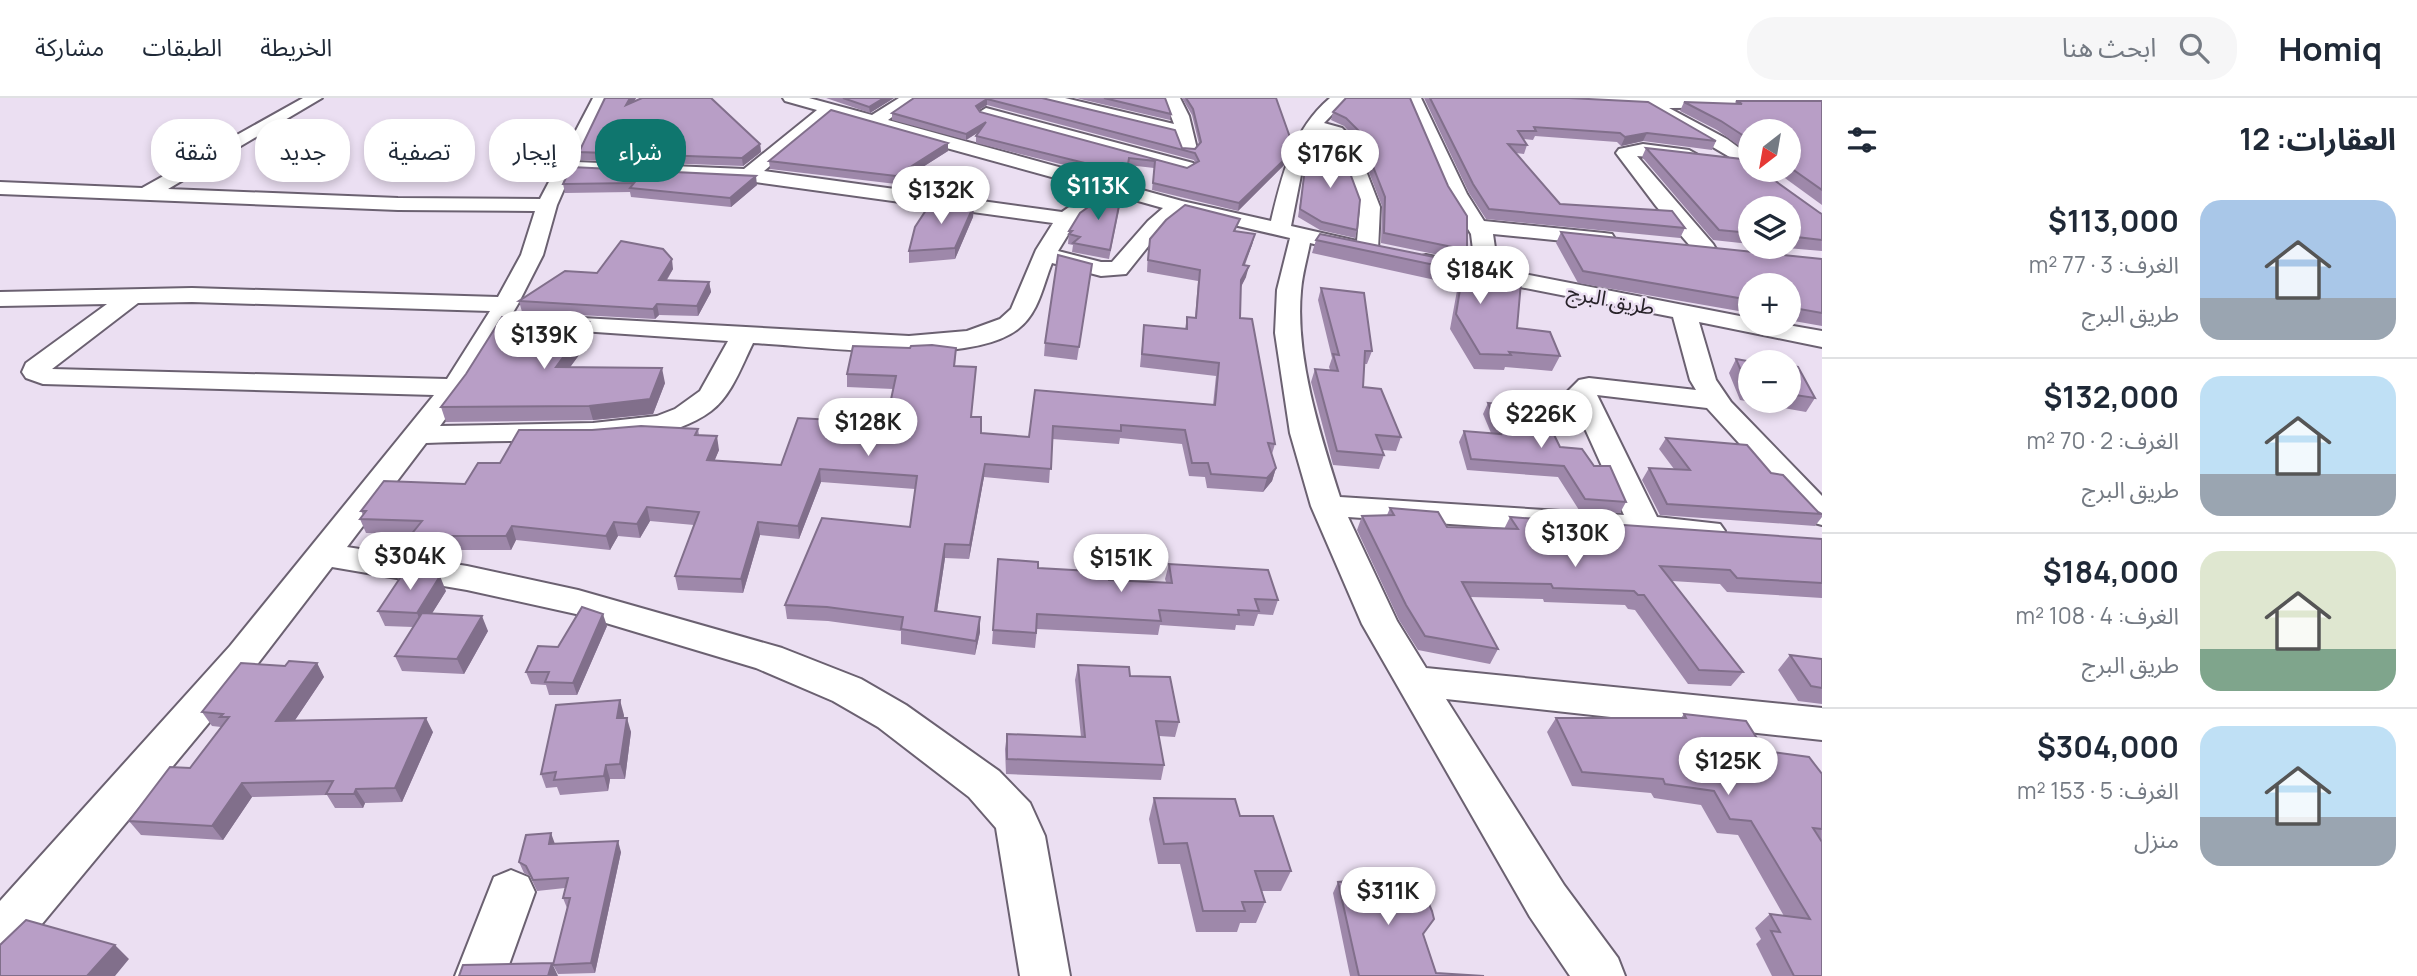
<!DOCTYPE html>
<html lang="ar">
<meta charset="utf-8">
<style>
:root{--surface:#fff;--page:#f6f6f7;--text:#1f2937;--muted:#747a83;--line:#e0e1e3;--accent:#0f766e}
body{margin:0;font-family:Manrope,"Noto Sans Arabic",sans-serif;background:var(--page);color:var(--text);direction:rtl;height:100vh;display:flex;flex-direction:column;font-size:26px;white-space:nowrap}
*{box-sizing:border-box;margin:0}
p{font-size:23px;color:var(--muted)}
.icon{flex:none;width:38px;height:38px;fill:none;stroke:currentColor;stroke-width:2;stroke-linecap:round;stroke-linejoin:round}
.map{position:relative;flex:1;overflow:hidden;direction:ltr}
.drawer{display:flex;flex-direction:column;background:var(--surface);width:595px}
.drawer>*{flex:none}
.hud{position:absolute;left:21px;top:21px;width:665px;height:63px;direction:rtl;display:flex;gap:14px}
.needle{width:46px;rotate:211deg}
.tools{position:absolute;left:1738px;top:21px;display:grid;gap:14px}
.tools a{display:grid;place-items:center;width:63px;height:63px;border-radius:50%;background:var(--surface);box-shadow:0 4px 10px #0003;font-size:35px}
.price{position:absolute;translate:-50% -60px;padding:0 16px;border-radius:24px;background:#fff;color:#222;font-size:23px;line-height:46px;filter:drop-shadow(0 2px 4px #0008)}
.price::after{content:'';position:absolute;left:50%;top:42px;width:21px;height:16px;margin-left:-10px;background:inherit;clip-path:polygon(0 0,100% 0,50% 100%)}
.price.on{background:var(--accent);color:#fff}
ul{padding:0;list-style:none}
li{display:flex;align-items:center;gap:21px;height:175px;padding:0 21px}
li+li{border-top:2px solid var(--line)}
li span{display:grid;place-items:center;flex:none;width:196px;height:140px;border-radius:21px;color:#555}
li>.icon{margin-inline-start:auto}
span .icon{width:84px;height:84px;fill:#fffc;stroke-width:1}
li b{font-size:30px}
h2{display:flex;justify-content:space-between;align-items:center;height:84px;padding:0 21px;font-size:30px}
.chip{padding:0 24px;border-radius:28px;background:var(--surface);box-shadow:0 4px 10px #0003;font-size:24px;line-height:63px}
.chip.on{background:var(--accent);color:#fff}
header{display:flex;align-items:center;gap:42px;box-sizing:border-box;height:98px;padding:0 35px;background:var(--surface);border-bottom:2px solid var(--line)}
header strong{font-size:33px}
nav{display:flex;gap:38px;margin-inline-start:auto;font-size:24px}
.search{width:490px;height:63px;background:var(--page);display:flex;align-items:center;gap:18px;box-sizing:border-box;padding:0 24px;border-radius:28px;color:var(--muted);font-size:26px}
main{display:flex;flex:1;min-height:0}
.map>svg:first-child{display:block}
.lines{fill:none;stroke-linecap:round;stroke-linejoin:round}
.minor-casing{stroke:#6b6171;stroke-width:4}
.minor{fill:#fff;fill-rule:evenodd}
.wall{fill:#9e88aa;fill-rule:evenodd}
.shaded-wall{fill:#816f8b}
.building{fill:#b89ec6;stroke:#816f8b;stroke-width:2;fill-rule:evenodd}
.labels{text-anchor:middle;dominant-baseline:central;stroke-width:5;stroke-linejoin:round;paint-order:stroke}
.far-street-label{font-size:21px;fill:#272229;stroke:#ebdff2}
</style>
<header>
<strong>Homiq</strong>
<div class="search"><svg class="icon" aria-label="search" viewBox="0 0 24 24"><circle cx="10" cy="10" r="6"/><path d="M15 15l6 6"/></svg>ابحث هنا</div>
<nav><a>الخريطة</a><a>الطبقات</a><a>مشاركة</a></nav>
</header>
<main>
<section class="drawer">
<h2>العقارات: 12<svg class="icon" aria-label="filters" viewBox="0 0 24 24"><path d="M4 7h16M4 17h16"/><circle cx="9" cy="7" r="2"/><circle cx="15" cy="17" r="2"/></svg></h2>
<ul>
<li><span style="background:linear-gradient(#a9c7e8 70%,#9aa5b1 0)"><svg class="icon" aria-label="home" viewBox="0 0 24 24"><path d="M3 11l9-7 9 7M6 9v11h12V9"/></svg></span><div><b>$113,000</b><p>الغرف: 3 · 77 m²</p><p>طريق البرج</p></div></li>
<li><span style="background:linear-gradient(#bfe0f5 70%,#9aa5b1 0)"><svg class="icon" aria-label="home" viewBox="0 0 24 24"><path d="M3 11l9-7 9 7M6 9v11h12V9"/></svg></span><div><b>$132,000</b><p>الغرف: 2 · 70 m²</p><p>طريق البرج</p></div></li>
<li><span style="background:linear-gradient(#dfe7d0 70%,#7fa58c 0)"><svg class="icon" aria-label="home" viewBox="0 0 24 24"><path d="M3 11l9-7 9 7M6 9v11h12V9"/></svg></span><div><b>$184,000</b><p>الغرف: 4 · 108 m²</p><p>طريق البرج</p></div></li>
<li><span style="background:linear-gradient(#bfe0f5 65%,#9aa5b1 0)"><svg class="icon" aria-label="home" viewBox="0 0 24 24"><path d="M3 11l9-7 9 7M6 9v11h12V9"/></svg></span><div><b>$304,000</b><p>الغرف: 5 · 153 m²</p><p>منزل</p></div></li>
</ul>
</section>
<div class="map">
<svg width="1822" height="878" viewBox="0 0 1822 878">
<rect width="100%" height="100%" fill="#ebdff2"/>
<g class="lines">
<defs>
<path id="minor" d="M303,0H322L168,91L398,100L540,101L593,0H609L576,64L744,71L817,12L785,3L783,0H809L872,17L899,0H918L888,22L1182,103L1271,123C1282,77 1293,31 1330,0H1348L1324,25L1342,30L1354,42L1380,109L1378,152L1375,157L1367,159L1310,145C1307,161 1302,177 1301,193C1295,259 1320,336 1340,399L1624,417L1568,293L1579,282L1589,280L1696,292L1690,282L1673,219L1418,169L1415,164L1418,159L1426,157L1475,167L1471,136L1447,96L1405,0H1421L1467,96L1484,123L1604,135L1612,136L1615,141L1612,146L1604,147L1493,136L1498,171L1750,220V226H1782L1822,233V249L1699,224L1716,282L1731,304L1822,398V427L1811,424L1707,310L1597,297L1657,419L1720,426L1725,433L1720,440L1708,444L1348,419L1397,523L1426,570L1822,610V642L1446,601L1564,787L1618,860L1625,878H1570L1530,819L1362,526L1311,408L1290,335L1275,235L1277,192L1290,140L1182,115L1162,131L1126,176L1101,178L1052,165C1043,187 1039,215 1018,231C968,270 816,248 753,245C742,267 732,297 711,313C663,349 581,342 523,343C491,343 458,344 426,345L347,449L467,468L578,492L782,550L861,581L906,607L999,673L1030,705L1045,738L1070,878H1020L996,730L969,699L878,629L833,603L756,570L576,516L467,492L332,469L256,568L17,856L0,862V803L230,548L434,297L43,286L26,280L22,274L26,265L107,206L0,208V194L192,190L498,199L521,157L535,113L398,112L0,96V84L142,90ZM831,16L867,28L1095,91L1062,114L764,73ZM1318,34L1330,38L1337,44L1360,109L1357,143L1291,128L1301,77ZM571,75L748,83L1053,125L1036,152L1011,211L1000,221L967,233L909,238L546,218L537,220L534,225L537,230L728,243L700,293L675,311L657,318L593,325L440,328L469,289L518,206L543,157L557,107ZM1113,96L1163,110L1148,123L1112,164H1101L1058,153L1077,122ZM192,204L490,213L447,281L52,271L138,205Z
M1037,0H1065L1174,26L1164,0H1180L1189,18L1197,51L1194,55H1182L1176,37L1039,3Z
M1543,0H1822V9L1669,10L1727,41L1750,58V71L1645,9L1551,5Z
M986,10L1193,65L1195,69L1186,75L980,18L978,15Z
M1643,46L1689,52L1698,57L1689,62L1637,58L1713,146L1716,151L1713,156H1697L1656,108L1616,55L1619,51Z
M511,772L528,779L535,794L505,878H455L494,779Z"/>
</defs>
<!-- minor casing -->
<use href="#minor" class="minor-casing"/>
<!-- minor -->
<use href="#minor" class="minor"/>
</g>
<!-- wall -->
<path class="wall" d="M605,0H636L634,3L760,46L761,54L743,68L580,62L579,54Z
M826,0H894L870,15Z
M914,0H1042L1182,50L1195,51L1199,46L1192,17L1182,0H1276L1290,52L1284,67L1238,113L1152,92L1154,70L1128,67L1125,85L1113,82V79L976,45V38L979,34L966,42L892,22V15ZM987,7L1194,62L1195,65L1187,70L980,14L979,12Z
M1076,0H1165L1171,16L1170,22Z
M1346,0L1467,152L1463,162L1381,145L1382,108L1356,41L1344,28L1331,22L1333,14Z
M1424,0H1569L1716,43L1712,52L1643,43L1621,48L1617,44L1535,38L1533,42L1523,41L1527,47L1524,56L1516,55L1560,106L1685,130L1680,140L1486,121L1469,95Z
M1736,3H1822V107L1774,72H1788V33H1750V57L1749,55L1717,32L1680,13L1684,4L1735,6Z
M948,45V53L896,86L770,71L769,63Z
M1646,50L1750,72L1822,116V153L1776,149H1788V110H1750V146L1713,142L1642,59Z
M571,69L757,87L731,109L631,99L630,94L565,95L563,86Z
M1305,70L1357,132L1355,140L1320,132L1298,119Z
M1121,102L1109,161L1072,154L1073,147L1068,146L1069,133Z
M974,107L973,119L955,161L909,165V153Z
M1237,133L1255,136L1252,147L1245,167L1246,179L1241,189L1240,220L1275,346L1272,356L1276,370L1272,383L1263,394L1207,390L1205,379L1189,378L1182,346L1120,340L1119,346L1052,341L1049,385L984,379L969,461L945,460L937,513L980,519V534L975,557L901,546V533L828,523L787,521L785,507L910,429L915,391L821,384L799,441L760,437L743,495L678,492L675,478L694,427L650,423L640,440L618,438L610,452L516,442L511,452H416L410,438L412,436L366,435L360,421L363,417L361,413L465,386L500,365L698,331L699,337L719,352L714,363L781,367L886,325L893,291L847,289V276L910,250H956L955,268L975,281L971,319L981,335L1029,339L1035,292L1213,307L1216,278L1140,269L1144,227L1185,231L1187,219L1195,220L1198,183L1147,174L1148,153L1150,141Z
M1561,134L1822,161V228L1788,222V187H1750V215L1578,185L1556,145Z
M1316,142L1469,173L1517,230L1560,258L1552,273L1505,269L1504,272L1474,271L1450,231L1458,187L1312,155Z
M1092,166L1077,262L1044,258L1045,245Z
M673,171L667,182L709,184L711,194L698,218L659,217L655,221L522,214L519,203L597,175Z
M1321,190L1372,253L1367,266H1364L1363,289L1401,339L1396,353L1382,352L1384,357L1379,371L1333,367L1311,284L1315,271L1330,272L1329,269L1332,260L1318,202Z
M589,224L593,238L570,269L665,285L653,316L593,322L446,324L441,309Z
M1736,261L1750,264V303H1788V267L1815,300L1806,314L1740,302L1729,275Z
M1488,305L1560,349L1594,368L1626,404L1620,415L1579,412L1558,379L1467,372L1459,344L1464,333L1491,335L1483,316Z
M1666,340L1771,375L1818,414L1822,416V419L1815,428L1660,417L1642,382L1649,370L1674,371L1659,351Z
M1390,410L1447,429L1504,431L1510,419L1822,441V500L1727,494L1720,486L1672,483L1743,574L1731,588L1688,586L1635,512L1628,511L1625,507L1544,504L1543,501L1470,499L1498,551L1490,566L1418,552L1399,522L1357,432L1362,418L1387,417Z
M998,461L1038,470L1109,482L1166,484L1165,481L1169,466L1278,502L1273,517L1258,516L1254,528L1236,527L1235,532L1160,527L1158,537L1037,531L1035,550L992,546Z
M446,493L432,515L488,533L464,576L402,573L395,558L413,529L385,528L378,513Z
M607,528L577,597H549L546,587L531,586L526,574L558,549Z
M1790,557L1822,561V606L1798,603L1778,572Z
M317,565L324,579L295,622L433,634L402,704L365,705L363,710H335L327,697L252,699L223,742L141,737L129,723L190,670L221,629L212,628L202,614L285,568Z
M1078,567L1130,578L1179,624L1175,639L1159,638L1164,667L1161,682L1006,676L1005,651L1007,636L1081,639L1075,582Z
M1684,616L1765,653L1822,676V878H1772L1756,846L1761,841L1755,830L1770,816L1784,818L1738,737L1717,735L1701,707L1654,700L1651,695L1572,688L1547,634L1556,620H1681Z
M624,617V620L631,634L625,681H610L608,693L560,697L557,689L546,690L541,676Z
M1154,700L1240,718L1291,773L1281,793H1262L1265,804L1256,825H1240L1237,834H1196L1180,766H1158L1149,721Z
M555,746L621,754L595,875L558,876L553,867L567,810L563,800L565,790L537,793L530,778L524,775L519,764Z
M1361,774L1423,837L1436,875L1484,878H1350L1333,795L1338,784L1356,783Z"/>
<!-- shaded-wall -->
<path class="shaded-wall" d="M630,0H636L628,14L626,7Z
M884,0H894L870,15L869,9Z
M987,1V7L975,14L976,8Z
M986,24L985,30L966,42V36Z
M1647,35L1643,43L1621,48L1625,39Z
M948,45V53L896,86V78Z
M1292,45L1284,67L1238,113L1239,105Z
M760,46L761,54L743,68L742,60Z
M756,78L757,87L731,109L730,100Z
M974,107L973,119L955,161V150Z
M1255,136L1252,147L1240,178L1243,167Z
M672,161L673,171L660,192L659,182Z
M1249,168L1246,179L1238,194L1241,182Z
M709,184L711,194L698,218L697,208Z
M657,206L659,217L655,221L653,211Z
M589,224L593,238L560,283L556,269Z
M662,270L665,285L653,316L593,322L589,308Z
M717,338L719,352L709,376L707,362Z
M985,366L984,379L969,461L970,447Z
M1276,370L1272,383L1263,394L1267,380Z
M820,371L821,384L799,441L798,428Z
M647,409L650,423L640,440L637,426Z
M614,424L618,438L610,452L606,438Z
M758,424L760,437L743,495L741,481Z
M512,428L516,442L511,452L506,438Z
M945,446V460L935,527V513Z
M440,478L446,493L423,530L417,515Z
M603,516L607,528L577,597L573,585Z
M482,518L488,533L464,576L457,561Z
M980,519V534L975,557L976,543Z
M317,565L324,579L285,637L276,623Z
M620,602L624,617L621,635L617,620Z
M426,620L433,634L402,704L395,690Z
M627,620L631,634L625,681L620,666Z
M606,667L610,681L608,693L604,678Z
M242,685L252,699L223,742L212,728Z
M356,691L365,705L363,710L354,696Z
M551,735L555,746H549Z
M618,743L621,754L595,875L591,865Z
M115,847L129,861L115,878H87Z
M552,865L558,878H548Z"/>
<!-- building -->
<path class="building" d="M605,0H630L626,7L642,0H711L760,46L742,60L579,54Z
M843,0H884L869,9Z
M914,0H1042L1175,32L1182,50L1195,51L1201,44L1193,11L1186,0H1276L1292,45L1286,60L1239,105L1153,85L1155,63L1129,60L1126,78L1114,75L1117,73L976,38L986,24L966,36L892,15ZM987,1L1195,55L1199,63L1187,70L980,14L976,8Z
M1104,0H1165L1171,16Z
M1346,0H1410L1448,88L1467,118V152L1384,135L1385,99L1359,33L1346,20L1333,14Z
M1430,0H1569L1648,4L1716,43L1647,35L1625,39L1620,35L1534,29L1536,33H1518L1527,47L1508,46L1560,106L1672,113L1685,130L1489,111L1473,86Z
M1736,3H1822V92L1788,68V33H1750V42L1721,23L1684,4L1742,6Z
M831,12L948,45L896,78L769,63Z
M1314,50L1341,51L1360,102L1357,132L1322,124L1300,111L1305,70Z
M1646,50L1750,62V72H1760L1820,115L1822,116V142L1788,138V110H1750V135L1719,132Z
M571,69L756,78L730,100L630,90L634,85L563,86Z
M1113,91L1122,93L1110,152L1073,145L1080,139L1069,136L1072,133H1069L1080,115Z
M932,103L974,107L955,150L909,153L915,129Z
M1185,107L1240,121L1234,133L1255,136L1243,167L1249,168L1241,182L1240,220L1252,221L1275,346L1268,345L1276,370L1267,380L1211,376L1208,365H1192L1185,332L1121,327V333L1053,328L1051,371L985,366L970,447L945,446L935,513L980,519L976,543L901,531L903,519L827,509L785,507L822,420L910,429L917,378L820,371L798,428L758,424L741,481L675,478L699,414L647,409L637,426L614,424L606,438L512,428L506,438H410L422,423L360,421L366,413H361L384,383L465,386L478,365H500L519,332H592L641,328L698,331L695,337L717,338L707,362L781,367L798,320L886,325L896,278L847,276L853,248L910,250L911,248L932,247L956,250L954,268L976,269L971,319H981V335L1029,339L1035,292L1215,307L1219,265L1142,256L1144,227L1187,231V219L1196,220L1200,172L1148,162L1150,141L1166,122Z
M1561,134L1822,161V215L1788,209V187H1750V202L1583,173Z
M1320,136L1469,166V173L1521,184L1517,230L1550,234L1560,258L1509,254L1511,257L1480,256L1456,216L1463,173L1316,142Z
M621,143L663,151L672,161L659,182L709,184L697,208L657,206L653,211L519,203L565,173L597,175Z
M1058,157L1092,166L1079,249L1045,245Z
M1321,190L1364,195L1372,253H1365L1363,289L1381,291L1401,339L1376,337L1384,357L1337,353L1315,271L1338,273L1333,256L1339,257Z
M502,219L589,224L556,269L662,270L650,301L589,308L441,309L466,276Z
M1736,261L1753,264H1750V289H1748Z
M1788,267L1798,269L1815,300L1788,296Z
M1488,305L1541,310L1560,349L1582,351L1594,368H1610L1626,404L1585,401L1564,368L1471,361L1464,333L1501,336Z
M1666,340L1747,347L1771,375L1783,377L1818,414L1822,416L1667,406L1649,370L1690,372Z
M1390,410L1438,414L1447,429L1518,431L1510,419L1822,441V485L1737,480L1730,472L1660,468L1743,574L1699,572L1644,497H1638L1634,493L1553,490L1551,486L1462,484L1498,551L1425,538L1406,507L1362,418L1394,417Z
M998,461L1038,464V470L1108,474L1109,482L1172,485L1169,466L1268,472L1278,502L1255,501L1259,513L1238,512L1239,517L1159,512L1161,523L1037,516L1036,535L993,532Z
M406,471L440,478L417,515L378,513Z
M582,509L603,516L573,585L545,584L549,574H526L538,548L558,549Z
M422,515L482,518L457,561L395,558Z
M1790,557L1822,561V590L1811,588Z
M289,563L317,565L276,623L426,620L395,690L356,691L354,696H326L333,683L242,685L212,728L129,723L170,669L190,670L229,619H220L223,616L202,614L241,565L285,568Z
M1078,567L1129,569L1130,578L1170,579L1179,624L1156,623L1164,667L1007,661V636L1085,639Z
M620,602L617,620H627L620,666L606,667L604,678L554,682L556,674L541,676L556,607Z
M1684,616L1746,623L1765,653L1809,659L1822,676V731L1813,730L1822,744V878H1794L1771,833L1780,834L1770,816L1810,821L1751,723L1730,721L1714,693L1665,686L1663,681L1582,674L1556,620H1686Z
M1154,700L1235,701L1240,718H1273L1291,773H1255L1265,804H1242L1245,813H1203L1187,745L1164,746Z
M551,735L549,746L618,743L591,865L553,867L570,800H563L568,780L533,782L526,768L519,764L526,737Z
M1361,774L1405,777L1412,799L1429,806L1432,813L1434,821L1423,836L1436,875L1484,878H1359L1338,784L1362,782Z
M26,822L115,847L87,878H0V847Z
M552,865L548,878H459L463,867Z"/>
<g class="labels">
<!-- far-street labels -->
<g class="far-street-label">
<text transform="translate(1611 201) rotate(11)">طريق البرج</text>
</g>
</g>
</svg>
<div class="tools">
<a><svg class="needle" viewBox="-14 -14 28 28"><path d="M0-13l5 13h-10z" fill="#e53935"/><path d="M0 13l5-13h-10z" fill="#747a83"/></svg></a>
<a><svg class="icon" aria-label="layers" viewBox="0 0 24 24"><path d="M12 4l9 5-9 5-9-5zM3 14l9 5 9-5"/></svg></a>
<a>+</a>
<a>−</a>
</div>
<b class="price" style="left:1330px;top:92px">$176K</b>
<b class="price on" style="left:1098px;top:124px">$113K</b>
<b class="price" style="left:941px;top:128px">$132K</b>
<b class="price" style="left:1480px;top:208px">$184K</b>
<b class="price" style="left:544px;top:273px">$139K</b>
<b class="price" style="left:1541px;top:352px">$226K</b>
<b class="price" style="left:868px;top:360px">$128K</b>
<b class="price" style="left:1575px;top:471px">$130K</b>
<b class="price" style="left:410px;top:494px">$304K</b>
<b class="price" style="left:1121px;top:496px">$151K</b>
<b class="price" style="left:1728px;top:699px">$125K</b>
<b class="price" style="left:1388px;top:829px">$311K</b>
<div class="hud">
<a class="chip on">شراء</a>
<a class="chip">إيجار</a>
<a class="chip">تصفية</a>
<a class="chip">جديد</a>
<a class="chip">شقة</a>
</div>
</div>
</main>
